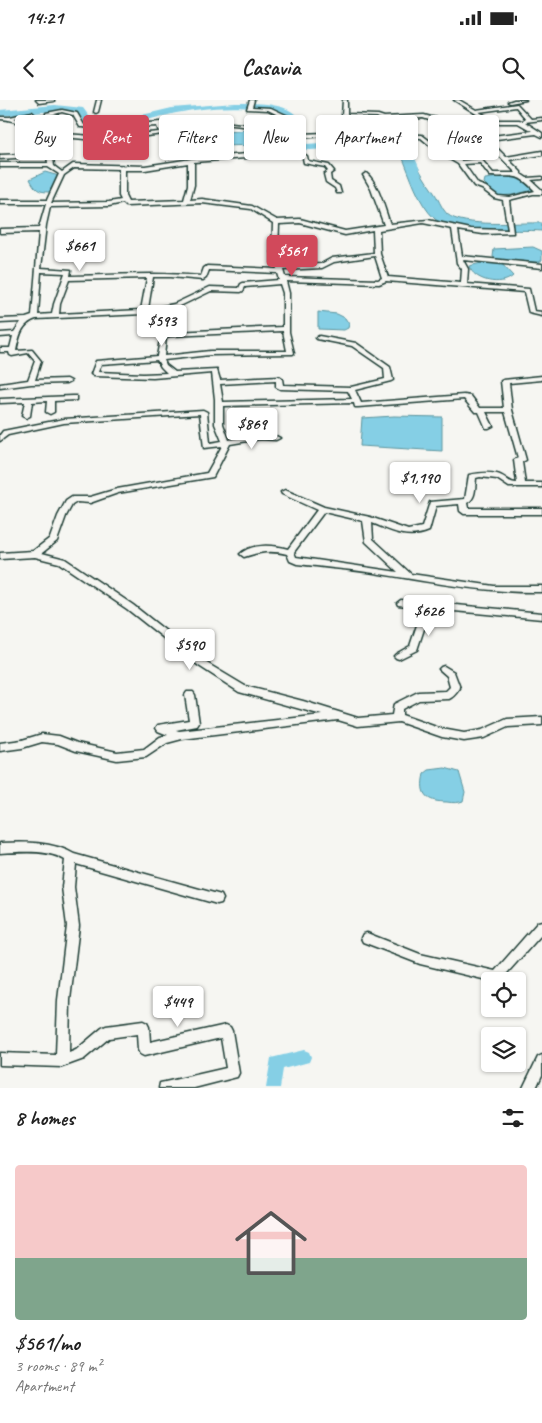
<!DOCTYPE html>
<meta charset="utf-8">
<style>
:root{--surface:#fff;--page:#f2f2f2;--text:#222;--muted:#767676;--line:#e0e0e0;--accent:#d1495b}
body{margin:0;font-family:Caveat,sans-serif;background:var(--page);color:var(--text);height:100vh;display:flex;flex-direction:column;font-size:19px;white-space:nowrap}
*{box-sizing:border-box;margin:0}
p{font-size:16px;color:var(--muted)}
.icon{flex:none;width:28px;height:28px;fill:none;stroke:currentColor;stroke-width:2;stroke-linecap:round;stroke-linejoin:round}
.map{position:relative;height:988px;overflow:hidden}
.sheet{display:flex;flex-direction:column;background:var(--surface);flex:1}
.sheet>*{flex:none}
.hud{position:absolute;left:15px;top:15px;width:512px;height:45px;display:flex;gap:10px}
.controls{position:absolute;left:481px;top:872px;display:grid;gap:10px}
.controls a{display:grid;place-items:center;width:45px;height:45px;border-radius:5px;background:var(--surface);box-shadow:0 1px 4px #0004;font-size:25px}
.price{position:absolute;translate:-50% -42px;padding:0 11px;border-radius:5px;background:#fff;color:#222;font-size:16px;line-height:32px;filter:drop-shadow(0 1px 2px #0008)}
.price::after{content:'';position:absolute;left:50%;top:30px;width:15px;height:11px;margin-left:-8px;background:inherit;clip-path:polygon(0 0,100% 0,50% 100%)}
.price.on{background:var(--accent);color:#fff}
ul{padding:0;list-style:none}
li{display:grid;align-content:center;gap:10px;height:265px;padding:0 15px}
li+li{border-top:1px solid var(--line)}
li span{display:grid;place-items:center;height:155px;border-radius:5px;color:#555}
li>.icon{margin-inline-start:auto}
span .icon{width:90px;height:90px;fill:#fffc;stroke-width:1}
li b{font-size:21px}
h2{display:flex;justify-content:space-between;align-items:center;height:60px;padding:0 15px;font-size:21px}
.tag{padding:0 18px;border-radius:5px;background:var(--surface);box-shadow:0 1px 4px #0004;font-size:18px;line-height:45px}
.tag.on{background:var(--accent);color:#fff}
.status{display:flex;justify-content:space-between;align-items:center;height:35px;padding:0 25px;background:var(--surface);direction:ltr}
.status svg{height:14px;fill:currentColor}
header{display:flex;justify-content:space-between;align-items:center;height:65px;padding:0 15px;background:var(--surface);font-size:22px;font-weight:800}
.map>svg:first-child{display:block}
.water{fill:#85cfe5;stroke:#5c959e}
.lines{fill:none;stroke-linecap:round;stroke-linejoin:round}
.canal{fill:#85cfe5;fill-rule:evenodd}
.river{fill:#85cfe5;fill-rule:evenodd}
.minor-casing{stroke:#1f3d34;stroke-width:3}
.minor{fill:#f6f6f2;fill-rule:evenodd}
</style>
<div class="status"><b>14:21</b><svg viewBox="0 0 49 12"><path d="M0 12V9h3v3zM5 12V6h3v6zM10 12V3h3v9zM15 12V0h3v12zM26 1h20v11H26zM47 4h2v5h-2z"/></svg></div>
<header><svg class="icon" aria-label="back" viewBox="0 0 24 24"><path d="M15 5l-7 7 7 7"/></svg>Casavia<svg class="icon" aria-label="search" viewBox="0 0 24 24"><circle cx="10" cy="10" r="6"/><path d="M15 15l6 6"/></svg></header>
<div class="map">
<svg width="542" height="988" viewBox="0 0 542 988">
<rect width="100%" height="100%" fill="#f6f6f2"/>
<filter id="ink" filterUnits="userSpaceOnUse"><feTurbulence type="fractalNoise" baseFrequency=".02" numOctaves="2"/><feDisplacementMap in="SourceGraphic" scale="10" xChannelSelector="R" yChannelSelector="G"/><feConvolveMatrix kernelMatrix="1 2 1 2 8 2 1 2 1" color-interpolation-filters="sRGB"/></filter>
<g filter="url(#ink)">
<!-- water -->
<path class="water" d="M258,29L263,31L262,43L259,45L221,46L213,38L217,33Z
M401,54L412,55C418,68 425,80 433,91C438,97 441,108 447,114C463,128 521,122 542,123V131C519,129 451,134 435,119C417,102 411,76 401,54Z
M45,72L59,76L49,92C38,92 35,89 30,79Z
M512,75C522,76 528,82 533,90L512,95L497,96L484,83L485,79Z
M533,147L542,151V160L539,162L500,160L493,157L494,149Z
M490,161L500,162L513,176C501,187 474,181 469,166Z
M318,212L337,214L345,218L349,224L348,228L344,230L318,229Z
M394,316L442,317V351L360,346L362,318Z
M445,668L459,672L465,692L463,701C458,703 453,703 447,702C427,702 419,695 424,674L429,670Z"/>
<g class="lines">
<!-- canal -->
<path class="canal" d="M304,950L309,952L311,957L309,962L283,969L280,988H266L271,958Z"/>
<!-- river -->
<path class="river" d="M235,3C251,3 289,2 298,18C303,26 303,36 307,44C338,44 382,25 408,49C415,55 418,65 421,73L416,76L413,75C409,69 407,60 402,54C379,28 330,55 301,49L295,39L289,17C258,2 201,7 168,15C138,21 117,31 86,24L77,12L55,11L0,16V10L55,5L83,8L92,20L112,22L172,8Z"/>
<defs>
<path id="minor" d="M36,0H54V1L39,3Z
M97,0H101L98,12L96,13L94,12Z
M250,0H254L252,7L271,8L288,16L291,26L289,27L270,29L215,23L164,24H162L163,26V34L106,41L42,35C55,48 52,49 54,66L62,72L73,64L145,66L198,58L297,50L307,56L308,61L329,65L334,71L330,74L331,81L339,86L341,93H337L335,88L326,82L324,74L328,71L325,67L304,63L303,58L296,54L194,62V85L190,100L202,99L252,106L277,120L300,119L345,131L384,125L371,89L363,75L366,73C378,82 385,110 390,124L428,120L471,129L508,130L503,100L494,98L482,89L474,86L458,64L439,53L421,38L353,34L299,38L296,36L299,34L353,32L422,35L443,51L461,61L481,59L493,73H516L484,40L460,44L457,42L460,40L532,31L518,23H493L482,18L444,22L429,20L423,18L384,20L379,25L361,27L359,26V25L376,23L380,19L377,17L342,16L343,0H347V14L378,15L384,17L424,15L431,17L444,19L478,15L454,0H459L476,10L517,4L531,19L542,18V20L525,22L542,33V37L536,34L489,40L506,57L542,51V55L509,60L521,72V74L527,78L542,77V79L531,80L542,90V94H533L509,100L513,133L483,134L458,130L462,156L542,164V168L463,160L468,169L467,184L529,189L534,211L542,212V216L529,213L524,192L386,181L379,184L286,181L289,193V232L294,253L293,254L210,255L164,260L166,265L175,272L217,270L220,280L279,277L282,279L283,285L351,287L385,279L384,268L352,246L317,239L316,238L319,236L356,243L390,267L393,280L391,281L355,290L361,303L464,295L471,296L480,308H504L501,281L503,280L542,276V280L509,283L512,310L526,360L522,362L525,383H542V387H509L497,379L480,377L476,378C475,388 476,399 467,403L468,408H542V414H464L460,411L459,404L436,406L429,431C407,440 392,431 372,423L373,439L411,474L494,486H542V492C485,493 430,482 374,473C348,469 323,467 297,464L290,461L287,454C271,450 259,452 244,457L240,454C252,443 273,445 288,449L317,410L282,394L281,392L285,390L324,407L370,417L408,430L422,427L430,402L465,399L469,375C479,373 493,371 502,376C508,379 509,383 517,383L514,360L518,358L505,312H486L493,326L489,328H486L479,312H475L464,299L358,307H355L354,303L223,306V324L229,340C244,337 267,330 280,338L276,340L260,339L230,344L213,377L118,393L90,403L77,402L72,405L66,416L57,441L42,453L65,459L133,505L205,562L245,586L303,601L358,618L392,615L394,604L418,592L446,591L450,587L447,576L439,569L441,567L444,566L454,572L460,588C457,592 454,597 449,599L419,600L402,609V615L442,629L464,633L482,630L507,619L542,617V625L508,627L484,638L464,641L442,637L399,622L358,626L338,620L182,639L167,643L146,657L117,660L76,651L58,644L42,642L22,648L0,651V643L22,640L42,634L59,636L77,643L117,652L144,649L160,637L168,635L158,631L156,628L158,625L189,620L185,595L187,592H193L195,595L199,623L197,626L176,630L179,631L322,615L239,592L199,566L127,509L59,463L35,457L0,459V453L33,451L50,438L58,416L66,401L72,397H90L117,389L207,373L222,346L204,348L200,314L64,323L8,335L0,341V335L3,331L64,319L203,310L207,312L210,343L222,341L215,324V299L212,273L153,278L94,276L91,274L96,261L157,256L160,240L159,236L167,233L165,222L166,210L144,214L36,219C21,224 19,237 16,251L32,250L41,261L35,280L67,279L71,281L67,283L31,284L0,288V284L28,280L35,261L28,253L12,256L10,255L9,252H0V248H10L13,236L0,237V233L14,232L21,222L0,223V219L26,218L32,216L39,132L0,133V129L39,128L46,104H0V100H47L59,74L48,67H0V63H48L47,56L0,59V55L47,53L46,45C33,31 21,20 0,19V17H10L32,12L36,16H46V13L62,10L77,13L84,25C121,29 157,20 194,20C225,20 256,29 286,25L284,18L268,10L247,9ZM516,7L526,19L523,21L519,20H494L479,12ZM62,12L73,15L80,27H82L100,29L157,26L159,32L106,37L38,32L23,21L14,18L30,15L34,18H48L50,17V15ZM188,63V85L184,100L128,102L125,96V70H145ZM480,63L490,76C514,78 516,71 535,91L510,97L498,96L486,87L478,84L464,64ZM74,68L119,69V96L121,100L109,102L51,103L64,75ZM123,103L126,106L202,103L251,109L273,123L272,152L277,169L207,166L204,168L201,176C157,172 114,175 70,176L71,170L41,168L46,125L50,107L109,106ZM300,123L345,135L373,130L374,153L332,158L321,164L282,166L278,152L279,124ZM423,123L452,129L457,163L462,169L461,183L388,177L380,154L379,130ZM375,156L382,178L378,180L285,177L283,170L322,168L334,162ZM209,170L277,173L279,180L243,183L241,184L239,188L210,187L174,204L148,209L153,177H170L203,180L206,178ZM41,172L65,173L54,204L52,214L38,215ZM147,178L141,210L59,214L60,204L69,180ZM280,184L283,193V227L173,232L171,222L173,208L178,207L211,191L241,192L243,191L245,187ZM283,231L287,251H210L164,256L166,237L170,236ZM157,260L161,267L167,273L143,274L98,272L101,264ZM276,281V287L280,289L348,291L352,299L223,302L220,284ZM324,412L363,421L366,442L398,472L296,457L294,452Z
M514,0H526L510,3L508,2Z
M73,296H76V300L54,301V312L50,314L46,312L47,301L32,302L30,316L26,318L22,316L25,302L0,303V299Z
M401,500L542,513V519L454,511L450,516L425,526L417,550L399,559L396,558L394,556L396,554L410,546L418,522L445,510L398,505L397,503Z
M0,743C25,742 52,741 74,754L221,795L223,799L221,803L217,804L76,764L74,787L79,826L70,900L69,953L76,950L102,928L106,926L143,921L147,923L149,927L150,942L226,925L230,927L232,931L239,973L237,977L194,988H159L160,983L165,982L226,968L221,938L144,956L140,954L138,950L137,934L109,938L84,959L62,967L0,965V953L56,955L58,900L67,826L62,787L65,760C47,749 21,752 0,753Z
M542,821V834L500,881H491L420,864L363,842L361,838L363,834L367,833L420,854L495,871L538,822Z
M542,955V975L536,988H523L538,957Z"/>
</defs>
<!-- minor casing -->
<use href="#minor" class="minor-casing"/>
<!-- minor -->
<use href="#minor" class="minor"/>
</g>
</g>
</svg>
<div class="controls">
<a><svg class="icon" aria-label="locate" viewBox="0 0 24 24"><circle cx="12" cy="12" r="6"/><path d="M12 2v4M12 18v4M2 12h4M18 12h4"/></svg></a>
<a><svg class="icon" aria-label="layers" viewBox="0 0 24 24"><path d="M12 4l9 5-9 5-9-5zM3 14l9 5 9-5"/></svg></a>
</div>
<b class="price" style="left:80px;top:172px">$661</b>
<b class="price on" style="left:292px;top:177px">$561</b>
<b class="price" style="left:162px;top:247px">$593</b>
<b class="price" style="left:252px;top:350px">$869</b>
<b class="price" style="left:420px;top:404px">$1,190</b>
<b class="price" style="left:429px;top:537px">$626</b>
<b class="price" style="left:190px;top:571px">$590</b>
<b class="price" style="left:178px;top:928px">$449</b>
<div class="hud">
<a class="tag">Buy</a>
<a class="tag on">Rent</a>
<a class="tag">Filters</a>
<a class="tag">New</a>
<a class="tag">Apartment</a>
<a class="tag">House</a>
</div>
</div>
<section class="sheet">
<h2>8 homes<svg class="icon" aria-label="filters" viewBox="0 0 24 24"><path d="M4 7h16M4 17h16"/><circle cx="9" cy="7" r="2"/><circle cx="15" cy="17" r="2"/></svg></h2>
<ul>
<li><span style="background:linear-gradient(#f6c9c9 60%,#7fa58c 0)"><svg class="icon" aria-label="home" viewBox="0 0 24 24"><path d="M3 11l9-7 9 7M6 9v11h12V9"/></svg></span><div><b>$561/mo</b><p>3 rooms · 89 m²</p><p>Apartment</p></div></li>
</ul>
</section>
